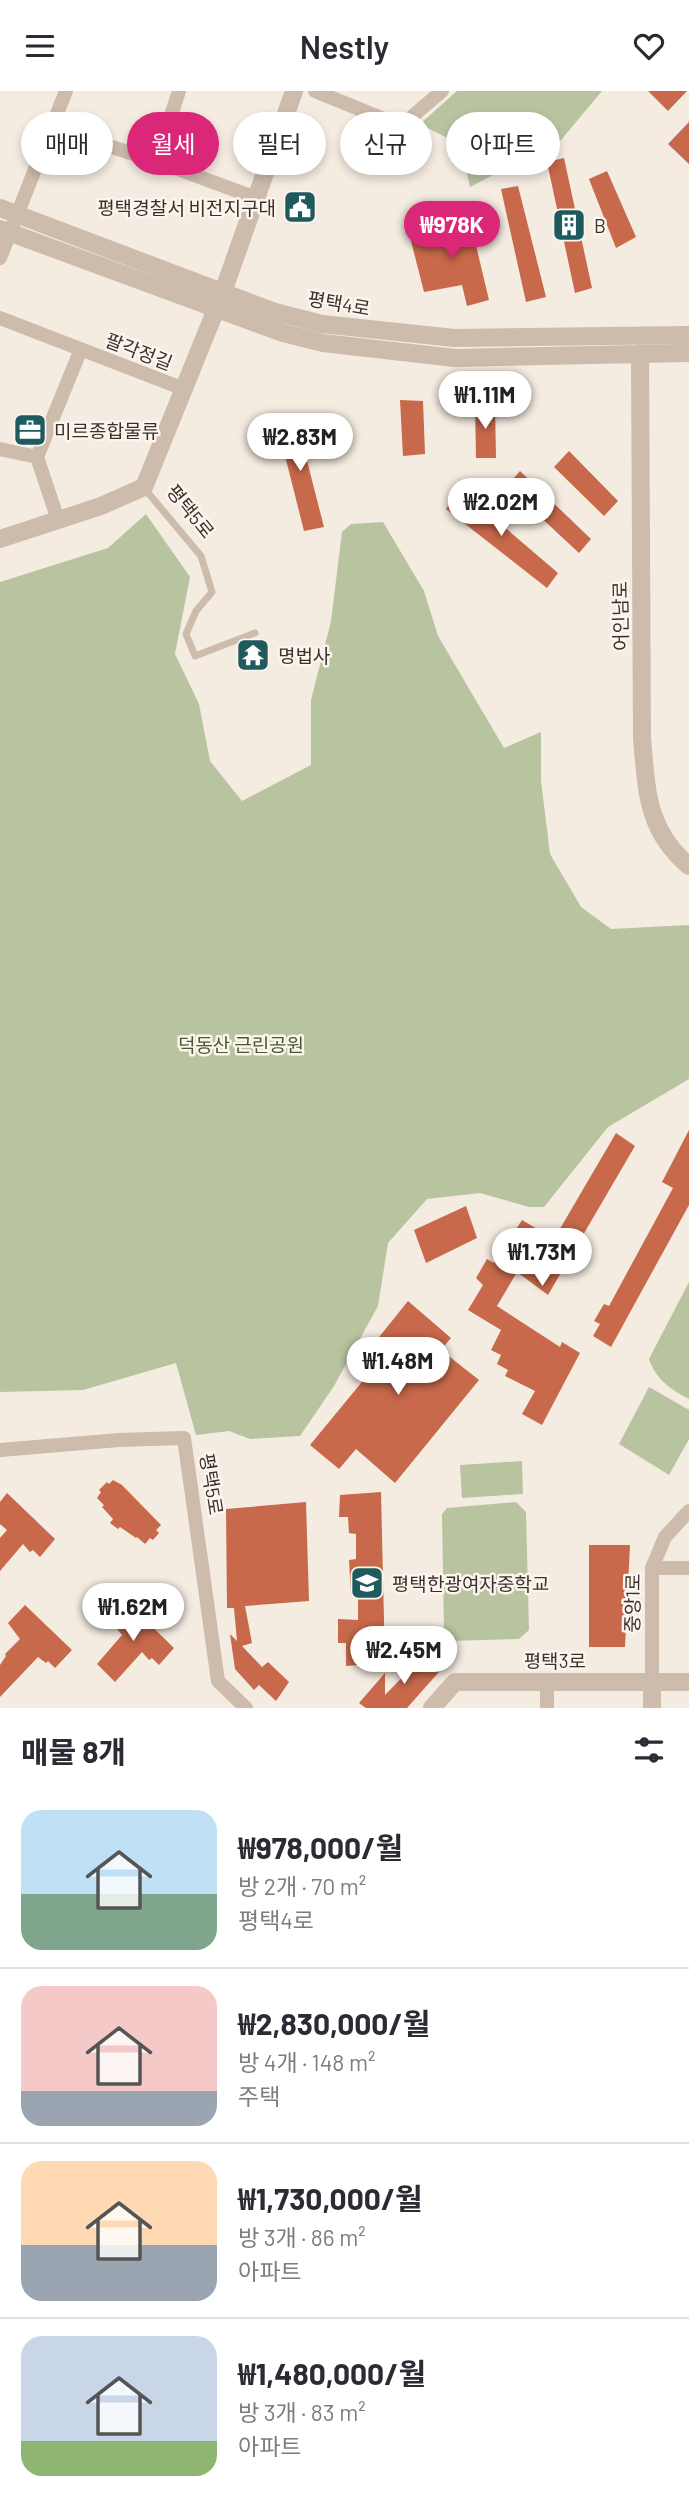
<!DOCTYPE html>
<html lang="ko">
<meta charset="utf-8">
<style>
:root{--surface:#fff;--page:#f2f2f3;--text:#2b2b33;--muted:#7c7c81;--line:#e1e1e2;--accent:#db2777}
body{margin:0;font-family:Barlow,"Noto Sans KR",sans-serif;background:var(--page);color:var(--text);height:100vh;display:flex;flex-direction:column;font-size:26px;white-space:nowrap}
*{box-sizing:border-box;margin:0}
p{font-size:23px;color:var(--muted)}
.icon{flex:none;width:38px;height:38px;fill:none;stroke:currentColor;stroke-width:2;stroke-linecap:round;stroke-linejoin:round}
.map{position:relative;height:1617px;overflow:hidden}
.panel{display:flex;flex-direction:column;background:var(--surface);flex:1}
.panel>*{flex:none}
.guide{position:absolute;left:21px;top:21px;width:648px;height:63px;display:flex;gap:14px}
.price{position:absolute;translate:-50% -60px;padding:0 16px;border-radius:24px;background:#fff;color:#222;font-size:23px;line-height:46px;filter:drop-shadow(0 2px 4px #0008)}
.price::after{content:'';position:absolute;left:50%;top:42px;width:21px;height:16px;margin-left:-10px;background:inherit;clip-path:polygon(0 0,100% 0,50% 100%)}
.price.on{background:var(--accent);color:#fff}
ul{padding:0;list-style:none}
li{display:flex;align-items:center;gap:21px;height:175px;padding:0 21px}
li+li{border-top:2px solid var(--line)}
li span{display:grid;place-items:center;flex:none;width:196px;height:140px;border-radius:21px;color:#555}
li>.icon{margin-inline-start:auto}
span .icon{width:84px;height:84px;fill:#fffc;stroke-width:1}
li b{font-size:30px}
h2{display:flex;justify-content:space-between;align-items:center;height:84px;padding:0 21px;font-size:30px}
.pill{padding:0 24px;border-radius:32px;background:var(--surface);box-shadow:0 4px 10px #0003;font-size:24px;line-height:63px}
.pill.on{background:var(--accent);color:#fff}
header{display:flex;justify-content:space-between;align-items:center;height:91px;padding:0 21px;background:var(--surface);font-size:32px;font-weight:600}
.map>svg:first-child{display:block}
.green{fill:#b8c4a0}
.building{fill:#c8694b}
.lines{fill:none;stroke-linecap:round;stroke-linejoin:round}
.service{stroke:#cdbbac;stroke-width:7}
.minor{stroke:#cdbbac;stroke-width:14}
.tertiary{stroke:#cdbbac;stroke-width:18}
.labels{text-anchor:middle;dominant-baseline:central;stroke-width:5;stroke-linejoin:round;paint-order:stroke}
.poi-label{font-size:19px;fill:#3b302b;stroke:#fbf5ee;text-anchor:start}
.street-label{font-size:19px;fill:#3b302b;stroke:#fbf5ee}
.park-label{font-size:19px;fill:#4a5a2e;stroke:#fbf5ee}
</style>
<header><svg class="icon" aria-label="menu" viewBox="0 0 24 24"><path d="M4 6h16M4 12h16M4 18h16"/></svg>Nestly<svg class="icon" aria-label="heart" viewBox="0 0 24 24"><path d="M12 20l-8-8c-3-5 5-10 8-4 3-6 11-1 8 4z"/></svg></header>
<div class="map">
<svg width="689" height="1617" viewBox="0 0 689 1617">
<rect width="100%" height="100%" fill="#f4ebe1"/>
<!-- green -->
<path class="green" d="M457,0H602L561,49L470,96L461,54L420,33Z
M146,423L190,486L175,563L199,613L210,670L242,710L311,674V609L331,530L342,441L351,433L383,431L424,500L438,545L504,657L541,641V690L550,763L581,816L611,838L689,834V988L608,1036L544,1116H529L480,1102L427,1108L388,1152L378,1215L334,1295L300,1345L250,1348L229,1340L196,1344L176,1272L83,1299L0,1301V491L108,457Z
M689,1191V1308C671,1299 655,1287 649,1268Z
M649,1296L689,1319V1348L669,1384L619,1353Z
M522,1370L523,1403L462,1407L460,1374Z
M516,1411L526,1421L529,1539L519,1548L448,1550L444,1543L442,1423L447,1417Z"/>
<!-- building -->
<path class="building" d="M648,0H687L668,20Z
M689,31V73L668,53Z
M564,67L592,197L575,202L547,71Z
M607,80L636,146L616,157L589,88Z
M518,95L546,206L526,211L501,98Z
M468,121L489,209L467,215L462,194L424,201L411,150L450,142L446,126Z
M400,309L423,310L425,363L403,365Z
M475,313L495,314L496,367H476Z
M295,323L324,436L304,440L276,329Z
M569,360L618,410L604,425L554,376Z
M520,380L591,448L579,462L507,395Z
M460,398L558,482L547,497L446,418Z
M689,1039V1114L611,1256L593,1245L600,1233L594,1230L604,1213L609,1215L673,1097L662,1091Z
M616,1042L635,1055L548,1204L517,1181L497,1215L560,1256L562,1251L580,1262L542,1334L522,1323L535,1300L505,1285L508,1279L497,1273L501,1264L491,1259L501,1239L468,1219L483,1194L476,1187L487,1168L494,1172L522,1129L554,1148Z
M466,1115L477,1147L426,1172L414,1139Z
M408,1210L451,1247L441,1259L479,1289L395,1392L356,1358L339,1378L310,1354L371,1280L359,1271Z
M113,1389L122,1394L161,1434L156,1439L159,1442L153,1449L150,1447L145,1453L137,1446L136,1447L120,1436L118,1438L110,1432L113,1428L102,1416L104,1414L97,1407L101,1401L99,1399L107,1391L109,1393Z
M381,1401L385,1572L346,1575V1552H338V1528L358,1529V1504H351L349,1469L356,1468V1443L349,1442L348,1426H339L340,1404Z
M7,1402L55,1448L40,1466L33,1459L30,1461L23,1453L0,1480V1447L7,1439L0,1433V1411Z
M306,1411L309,1510L245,1515L252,1552L242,1555L262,1576L268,1571L289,1591L276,1610L259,1594L254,1599L235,1578L230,1543L237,1550L234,1517H227L226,1418Z
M589,1454H630L625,1556H589Z
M127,1511L174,1557L159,1574L152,1567L149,1569L142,1561L115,1591L97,1573L122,1544L110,1529Z
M25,1514L72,1559L55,1577L48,1570L46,1572L38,1566L0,1606V1574L6,1565L5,1563L20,1548L8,1532Z
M425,1563L446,1573L407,1617H366L359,1612L385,1582V1604Z"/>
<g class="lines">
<!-- service -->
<path class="service" d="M144,397L201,465L212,501L196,520L186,543L195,565L255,542"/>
<!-- minor -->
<path class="minor" d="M315,0L401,35L442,0
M52,37L156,70L256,107
M156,70L179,0
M0,167L66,0
M0,227L184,298
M0,358L37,366L81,258
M37,366L58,429
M0,1359L119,1349L184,1347L218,1590L246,1617
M652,1477H689
M547,1590V1617
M652,1591V1477L665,1446L689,1420"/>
<!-- tertiary -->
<path class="tertiary" d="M0,117L275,221L322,233L454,247L689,244
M0,138L283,242L323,252L455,267L689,262
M640,262L642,648C647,699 646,739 689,775
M0,448L101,415L144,396L223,201L294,0
M652,1591V1617
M432,1617L455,1591H689"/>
</g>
<!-- icons -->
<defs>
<symbol id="civic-square" viewBox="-11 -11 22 22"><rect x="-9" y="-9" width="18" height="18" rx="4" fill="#1f5a5e" stroke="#fbf5ee"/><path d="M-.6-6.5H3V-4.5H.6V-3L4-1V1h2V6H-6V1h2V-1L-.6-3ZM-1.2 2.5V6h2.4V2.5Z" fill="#fff"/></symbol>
<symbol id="building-square" viewBox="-11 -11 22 22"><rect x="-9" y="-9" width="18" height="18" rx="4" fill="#1f5a5e" stroke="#fbf5ee"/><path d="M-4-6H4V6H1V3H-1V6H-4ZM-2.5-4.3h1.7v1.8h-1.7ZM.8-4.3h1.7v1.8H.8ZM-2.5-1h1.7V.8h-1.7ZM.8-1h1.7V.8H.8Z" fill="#fff"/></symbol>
<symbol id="office-square" viewBox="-11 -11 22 22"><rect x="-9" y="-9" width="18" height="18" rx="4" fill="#1f5a5e" stroke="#fbf5ee"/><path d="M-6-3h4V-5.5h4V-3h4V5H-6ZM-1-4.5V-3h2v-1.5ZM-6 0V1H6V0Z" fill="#fff"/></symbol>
<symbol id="temple-square" viewBox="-11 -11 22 22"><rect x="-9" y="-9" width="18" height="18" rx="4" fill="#1f5a5e" stroke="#fbf5ee"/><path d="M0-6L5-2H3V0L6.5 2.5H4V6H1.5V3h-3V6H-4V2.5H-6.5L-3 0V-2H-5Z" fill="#fff"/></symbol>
<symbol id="school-square" viewBox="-11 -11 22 22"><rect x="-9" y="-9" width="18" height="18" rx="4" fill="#1f5a5e" stroke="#fbf5ee"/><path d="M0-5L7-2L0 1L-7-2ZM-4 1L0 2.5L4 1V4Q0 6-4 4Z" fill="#fff"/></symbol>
</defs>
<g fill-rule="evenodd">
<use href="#civic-square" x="281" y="97" width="38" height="38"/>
<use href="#building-square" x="550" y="115" width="38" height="38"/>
<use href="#office-square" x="11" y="320" width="38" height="38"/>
<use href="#temple-square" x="234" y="545" width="38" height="38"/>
<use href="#school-square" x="348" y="1473" width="38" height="38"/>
</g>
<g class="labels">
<!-- poi labels -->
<g class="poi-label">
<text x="276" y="116" text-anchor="end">평택경찰서 비전지구대</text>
<text x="594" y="134">B</text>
<text x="54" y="339">미르종합물류</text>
<text x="278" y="564">명법사</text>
<text x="392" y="1492">평택한광여자중학교</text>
</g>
<!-- street labels -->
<g class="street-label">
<text transform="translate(339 212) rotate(10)">평택4로</text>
<text transform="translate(139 260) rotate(21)">팔각정길</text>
<text transform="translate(191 420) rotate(51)">평택5로</text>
<text transform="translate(620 525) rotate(-91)">어인남로</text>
<text transform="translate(212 1393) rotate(81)">평택5로</text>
<text transform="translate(632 1512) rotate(-89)">중앙1로</text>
<text x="555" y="1569">평택3로</text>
</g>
<!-- park labels -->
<g class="park-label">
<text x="241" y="953">덕동산 근린공원</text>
</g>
</g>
</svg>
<b class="price on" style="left:452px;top:170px">₩978K</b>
<b class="price" style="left:485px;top:340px">₩1.11M</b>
<b class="price" style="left:300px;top:382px">₩2.83M</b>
<b class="price" style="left:501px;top:447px">₩2.02M</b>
<b class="price" style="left:542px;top:1197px">₩1.73M</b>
<b class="price" style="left:398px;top:1306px">₩1.48M</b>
<b class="price" style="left:133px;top:1552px">₩1.62M</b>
<b class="price" style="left:404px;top:1595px">₩2.45M</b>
<div class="guide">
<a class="pill">매매</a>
<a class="pill on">월세</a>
<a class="pill">필터</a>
<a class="pill">신규</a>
<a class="pill">아파트</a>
</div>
</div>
<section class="panel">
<h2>매물 8개<svg class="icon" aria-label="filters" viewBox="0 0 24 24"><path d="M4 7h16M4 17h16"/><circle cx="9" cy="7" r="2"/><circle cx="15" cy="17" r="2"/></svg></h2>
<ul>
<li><span style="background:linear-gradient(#bfe0f5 60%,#7fa58c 0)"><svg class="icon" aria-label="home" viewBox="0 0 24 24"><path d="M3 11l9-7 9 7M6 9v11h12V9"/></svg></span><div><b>₩978,000/월</b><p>방 2개 · 70 m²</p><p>평택4로</p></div></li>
<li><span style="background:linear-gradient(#f6c9c9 75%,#9aa5b1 0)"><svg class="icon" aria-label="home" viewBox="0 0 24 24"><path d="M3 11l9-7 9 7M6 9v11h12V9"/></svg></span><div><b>₩2,830,000/월</b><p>방 4개 · 148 m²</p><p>주택</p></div></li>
<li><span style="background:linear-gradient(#ffd9b3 60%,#9aa5b1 0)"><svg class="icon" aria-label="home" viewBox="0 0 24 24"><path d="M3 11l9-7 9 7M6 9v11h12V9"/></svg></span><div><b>₩1,730,000/월</b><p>방 3개 · 86 m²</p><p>아파트</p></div></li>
<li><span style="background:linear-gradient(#c9d6e8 75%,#8fb573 0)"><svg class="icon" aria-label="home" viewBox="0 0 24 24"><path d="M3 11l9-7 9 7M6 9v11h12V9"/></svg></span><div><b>₩1,480,000/월</b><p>방 3개 · 83 m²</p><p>아파트</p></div></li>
</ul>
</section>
